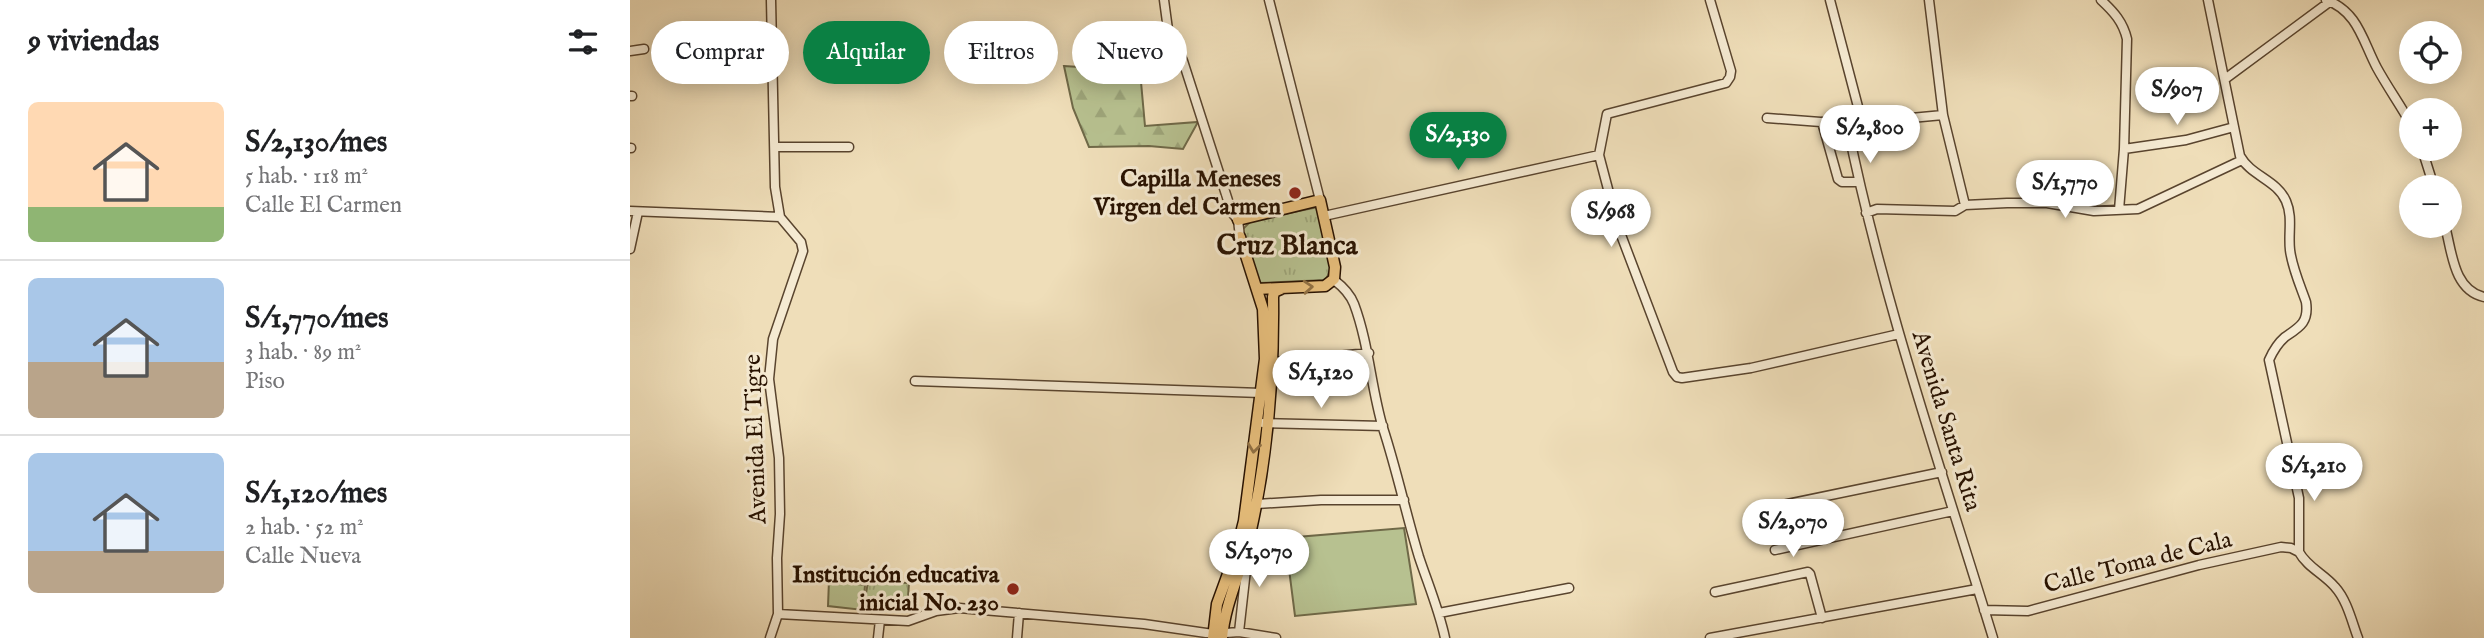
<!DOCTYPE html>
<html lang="es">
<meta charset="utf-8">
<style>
:root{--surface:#fff;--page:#f6f6f6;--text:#202124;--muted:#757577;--line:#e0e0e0;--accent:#0b8043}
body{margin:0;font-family:"IM FELL English",serif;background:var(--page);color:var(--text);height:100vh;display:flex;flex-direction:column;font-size:26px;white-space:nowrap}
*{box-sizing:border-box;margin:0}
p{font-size:23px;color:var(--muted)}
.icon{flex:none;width:38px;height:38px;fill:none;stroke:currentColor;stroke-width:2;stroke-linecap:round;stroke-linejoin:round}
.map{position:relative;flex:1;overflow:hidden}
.panel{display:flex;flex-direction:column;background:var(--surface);width:630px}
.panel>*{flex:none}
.banner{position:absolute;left:21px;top:21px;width:665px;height:63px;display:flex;gap:14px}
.tools{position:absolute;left:1769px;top:21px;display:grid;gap:14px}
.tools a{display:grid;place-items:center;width:63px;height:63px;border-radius:50%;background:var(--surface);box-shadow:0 4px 18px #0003;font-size:35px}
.price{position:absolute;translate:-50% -60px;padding:0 16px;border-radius:24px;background:#fff;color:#222;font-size:23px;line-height:46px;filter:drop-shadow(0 2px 4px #0008)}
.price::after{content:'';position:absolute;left:50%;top:42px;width:21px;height:16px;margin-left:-10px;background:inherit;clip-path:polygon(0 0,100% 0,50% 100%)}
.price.active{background:var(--accent);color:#fff}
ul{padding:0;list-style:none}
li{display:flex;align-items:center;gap:21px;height:175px;padding:0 28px}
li+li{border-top:2px solid var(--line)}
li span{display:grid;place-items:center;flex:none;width:196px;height:140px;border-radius:10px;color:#555}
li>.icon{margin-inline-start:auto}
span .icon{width:84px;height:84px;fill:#fffc;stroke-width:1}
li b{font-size:30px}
h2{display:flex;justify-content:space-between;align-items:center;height:84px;padding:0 28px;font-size:30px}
.pill{padding:0 24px;border-radius:32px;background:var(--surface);box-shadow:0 4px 18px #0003;font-size:24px;line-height:63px}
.pill.active{background:var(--accent);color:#fff}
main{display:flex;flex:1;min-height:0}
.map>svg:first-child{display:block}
.grass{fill:url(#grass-tufts);stroke:#6f6948;stroke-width:2}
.forest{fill:url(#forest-firs);stroke:#6f6948;stroke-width:2}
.pitch{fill:#b7c190;stroke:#6f6948;stroke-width:2}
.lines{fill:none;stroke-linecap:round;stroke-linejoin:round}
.minor-casing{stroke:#59442e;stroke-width:11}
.major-casing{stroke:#271100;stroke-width:13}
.minor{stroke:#f5ead2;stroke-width:8}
.major{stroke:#e8bf7c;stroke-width:10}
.oneway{stroke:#917144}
.poi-dot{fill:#8f2418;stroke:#f5ead2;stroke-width:2.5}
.labels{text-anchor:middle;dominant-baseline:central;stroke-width:6;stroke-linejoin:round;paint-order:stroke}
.poi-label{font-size:24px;font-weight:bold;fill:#271100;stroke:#f5ead2;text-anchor:end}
.street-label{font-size:24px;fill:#271100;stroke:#f5ead2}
.quarter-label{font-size:28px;font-weight:bold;fill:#271100;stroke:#f5ead2}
</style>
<main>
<section class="panel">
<h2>9 viviendas<svg class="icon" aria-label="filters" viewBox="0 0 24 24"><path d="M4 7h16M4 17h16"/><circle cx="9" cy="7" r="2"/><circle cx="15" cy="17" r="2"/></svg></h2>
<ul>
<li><span style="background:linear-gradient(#ffd9b3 75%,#8fb573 0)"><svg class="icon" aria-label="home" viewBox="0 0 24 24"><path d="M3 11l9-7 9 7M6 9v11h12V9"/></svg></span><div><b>S/2,130/mes</b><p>5 hab. · 118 m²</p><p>Calle El Carmen</p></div></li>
<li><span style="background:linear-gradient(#a9c7e8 60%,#b9a48a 0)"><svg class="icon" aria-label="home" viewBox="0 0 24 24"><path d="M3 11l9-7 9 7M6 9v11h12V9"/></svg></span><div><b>S/1,770/mes</b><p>3 hab. · 89 m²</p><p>Piso</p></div></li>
<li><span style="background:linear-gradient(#a9c7e8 70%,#b9a48a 0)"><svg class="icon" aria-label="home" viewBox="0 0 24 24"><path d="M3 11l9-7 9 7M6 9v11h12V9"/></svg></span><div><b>S/1,120/mes</b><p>2 hab. · 52 m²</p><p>Calle Nueva</p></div></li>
</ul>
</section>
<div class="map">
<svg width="1854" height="638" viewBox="0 0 1854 638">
<defs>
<pattern id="grass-tufts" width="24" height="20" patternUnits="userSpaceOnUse" patternTransform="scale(1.75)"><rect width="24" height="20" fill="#b7c190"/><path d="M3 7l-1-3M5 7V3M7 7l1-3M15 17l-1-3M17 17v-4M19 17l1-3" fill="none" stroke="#9da57a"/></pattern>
<pattern id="forest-firs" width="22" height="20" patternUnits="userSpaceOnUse" patternTransform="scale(1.75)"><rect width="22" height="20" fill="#b7c190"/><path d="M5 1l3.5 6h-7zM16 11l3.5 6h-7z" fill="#9da57a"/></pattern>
</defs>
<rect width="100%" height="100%" fill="#efdeb9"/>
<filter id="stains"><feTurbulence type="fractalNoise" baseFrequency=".00286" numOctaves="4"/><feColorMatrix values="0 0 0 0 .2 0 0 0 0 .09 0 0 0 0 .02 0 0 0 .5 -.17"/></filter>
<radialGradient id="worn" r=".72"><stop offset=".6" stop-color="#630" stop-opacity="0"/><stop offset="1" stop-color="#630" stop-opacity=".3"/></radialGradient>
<!-- grass -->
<path class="grass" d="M688,207L701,268L696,280L630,283L612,230L621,221Z
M238,582L279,583L277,611L233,610Z"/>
<!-- forest -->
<path class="forest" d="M434,66L510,71L515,126L568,122L553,149L519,146L459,147L443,108Z"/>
<!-- pitch -->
<path class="pitch" d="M774,528L786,604L665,616L655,538Z
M199,580L235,585L233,610L198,606Z"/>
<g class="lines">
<defs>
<path id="minor" d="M534,0L539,37L547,46L553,61L602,213L608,220L610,237
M639,0L690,200
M1080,0L1101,71L1100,77L1096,83L977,114L969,155L988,227L1043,372L1047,377L1052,378L1121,368L1269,334
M1200,0L1232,122
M1299,0L1313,115L1335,205
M1471,0C1484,12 1493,22 1497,39L1494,149L1489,210
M1578,0L1610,156C1621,176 1647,180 1656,201C1663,217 1658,233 1660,250C1662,267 1670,285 1676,302C1679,322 1670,327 1655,337C1648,343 1643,351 1639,360L1669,498V552C1677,567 1694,574 1705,587C1717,600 1722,622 1728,638
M1696,0C1728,11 1733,42 1747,68C1758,88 1771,106 1782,126
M0,51L14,49
M1595,79L1702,0
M0,96H2
M1137,118L1217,124L1313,115
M1192,122L1208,179L1212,182H1228
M1217,124C1252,298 1311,468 1363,638
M146,147H219
M0,148H1
M1494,149L1556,140L1604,127
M1792,149L1804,187
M0,211L150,217
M1236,213L1247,209L1325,211L1335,205L1377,203H1417L1464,211L1508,209L1612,160
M694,216L969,155
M1815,226C1822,251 1823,290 1854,297
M0,249L8,212
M704,280C712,286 720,294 724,304C739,344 741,388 753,428C767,471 776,514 789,557C798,584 809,610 815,638
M644,362L739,353
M285,381L631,393
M633,423L753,426
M1172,502L1184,540
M627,504L691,500H774
M1143,507L1312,472
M1145,550L1323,511
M1085,592L1178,572L1180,574L1192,618
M1354,610L1398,611L1569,565L1651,547L1661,548L1669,552
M809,613L939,588
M148,614L278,621L306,611L329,608L514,624L583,634L609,632L646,638
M609,632L618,552
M140,638L148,614L147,558L150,514L149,458L139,379L143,339L173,251L171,242L150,217L145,187L141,0
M248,638L250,620
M387,638L389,613
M1080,638L1347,589"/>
<path id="major" d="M608,220L690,200L705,267L704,279L695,286L627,289
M583,638L587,604L607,549L614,521L635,359L633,309L610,237
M592,638C595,601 614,566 621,530C638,453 644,376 643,297L644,292L651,289"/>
</defs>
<!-- minor casing -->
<use href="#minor" class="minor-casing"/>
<!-- major casing -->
<use href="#major" class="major-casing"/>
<!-- minor -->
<use href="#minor" class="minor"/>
<!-- major -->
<use href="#major" class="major"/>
</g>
<!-- one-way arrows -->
<defs><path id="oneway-chevron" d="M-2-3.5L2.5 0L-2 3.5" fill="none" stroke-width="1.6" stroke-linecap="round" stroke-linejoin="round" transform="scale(1.75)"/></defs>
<g class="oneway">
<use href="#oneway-chevron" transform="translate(678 287) rotate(-4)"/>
<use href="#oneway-chevron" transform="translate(624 448) rotate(97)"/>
</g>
<!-- markers -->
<g class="poi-dot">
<circle cx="665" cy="193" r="7"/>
<circle cx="383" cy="589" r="7"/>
</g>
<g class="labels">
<!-- poi labels -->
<g class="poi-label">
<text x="651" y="179">Capilla Meneses<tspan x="651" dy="28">Virgen del Carmen</tspan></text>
<text x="369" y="575">Institución educativa<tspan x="369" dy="28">inicial No. 230</tspan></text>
</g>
<!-- street labels -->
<g class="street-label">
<text transform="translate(1316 421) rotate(73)">Avenida Santa Rita</text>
<text transform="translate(126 439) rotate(-92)">Avenida El Tigre</text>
<text transform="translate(1508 563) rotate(-14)">Calle Toma de Cala</text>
</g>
<!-- quarter labels -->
<g class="quarter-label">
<text x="657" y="246">Cruz Blanca</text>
</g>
</g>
<rect width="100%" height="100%" filter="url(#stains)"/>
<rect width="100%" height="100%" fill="url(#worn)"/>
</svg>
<div class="tools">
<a><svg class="icon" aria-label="locate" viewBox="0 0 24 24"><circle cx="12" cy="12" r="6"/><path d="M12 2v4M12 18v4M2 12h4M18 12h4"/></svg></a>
<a>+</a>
<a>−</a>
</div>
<b class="price" style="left:1547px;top:127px">S/907</b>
<b class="price" style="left:1240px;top:165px">S/2,800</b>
<b class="price active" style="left:828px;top:172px">S/2,130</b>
<b class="price" style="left:1435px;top:220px">S/1,770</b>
<b class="price" style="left:981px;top:249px">S/968</b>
<b class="price" style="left:691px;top:410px">S/1,120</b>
<b class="price" style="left:1684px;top:503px">S/1,210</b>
<b class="price" style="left:1163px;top:559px">S/2,070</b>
<b class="price" style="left:629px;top:589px">S/1,070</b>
<div class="banner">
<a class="pill">Comprar</a>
<a class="pill active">Alquilar</a>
<a class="pill">Filtros</a>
<a class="pill">Nuevo</a>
</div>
</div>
</main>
